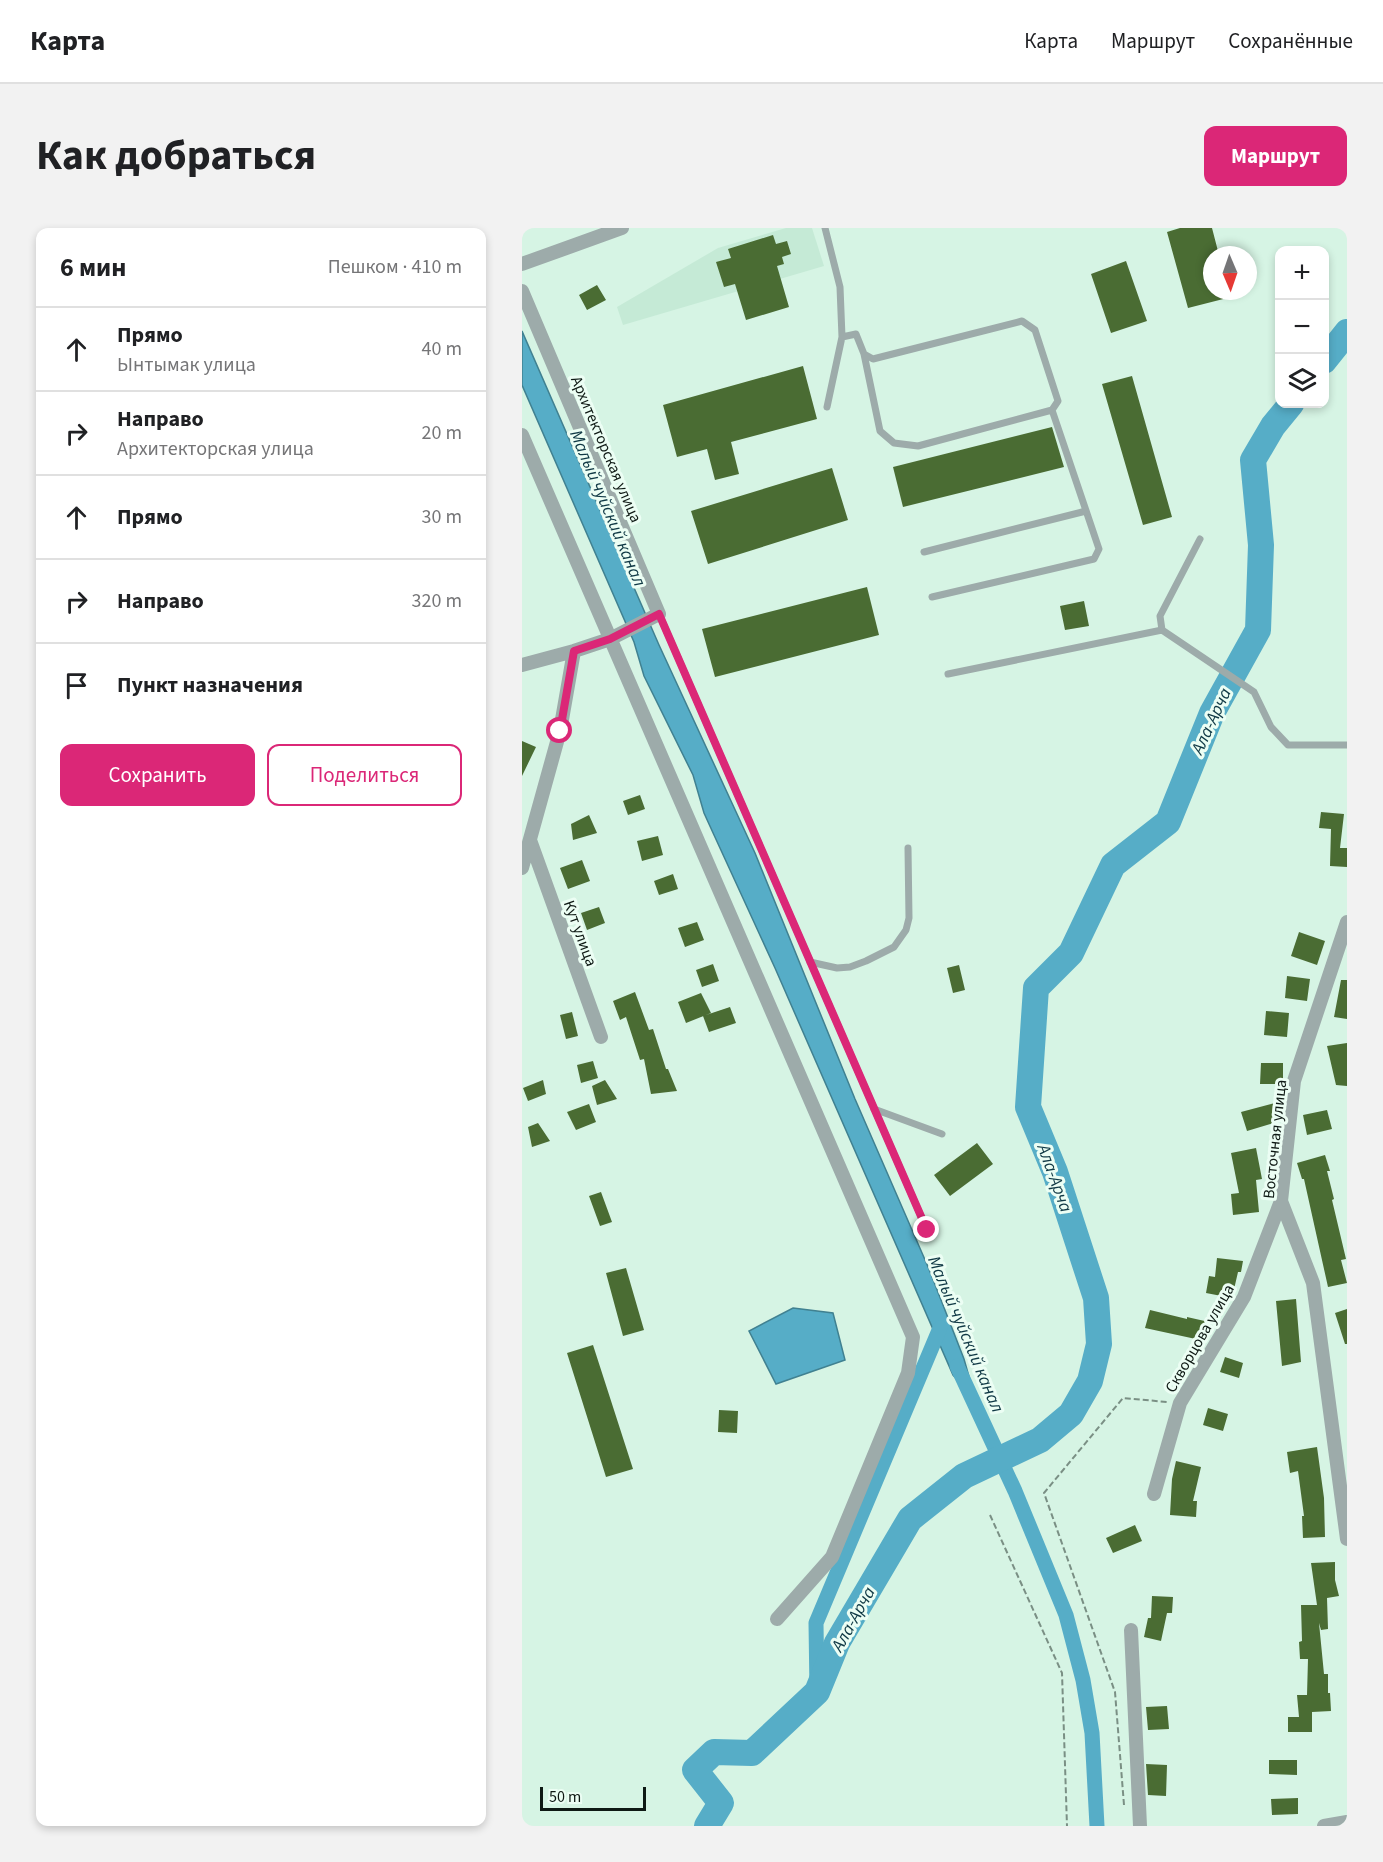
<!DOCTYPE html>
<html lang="ru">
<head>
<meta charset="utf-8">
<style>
	:root { --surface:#fff; --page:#f2f2f2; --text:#202124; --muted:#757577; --line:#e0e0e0; --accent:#db2777 }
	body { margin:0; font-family:"Source Sans 3",sans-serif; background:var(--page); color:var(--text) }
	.controls { position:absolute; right:18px; top:18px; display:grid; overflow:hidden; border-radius:12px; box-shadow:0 3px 9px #0003 }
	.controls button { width:54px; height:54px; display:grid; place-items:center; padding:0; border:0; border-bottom:2px solid var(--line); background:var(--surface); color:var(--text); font:30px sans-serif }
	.compass { position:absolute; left:681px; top:18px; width:54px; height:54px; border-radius:50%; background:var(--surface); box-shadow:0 3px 9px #0003; rotate:178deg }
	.scale { position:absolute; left:18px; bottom:15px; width:106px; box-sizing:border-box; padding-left:6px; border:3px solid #0e1914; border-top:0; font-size:16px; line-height:21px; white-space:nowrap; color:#0e1914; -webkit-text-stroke:4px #ecfef4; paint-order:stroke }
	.stop { position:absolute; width:18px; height:18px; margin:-14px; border:4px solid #db2777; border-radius:50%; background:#fff }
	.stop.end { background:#db2777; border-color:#fff; box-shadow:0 2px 6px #0008 }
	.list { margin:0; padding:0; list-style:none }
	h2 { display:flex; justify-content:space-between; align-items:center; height:78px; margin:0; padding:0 24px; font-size:26px }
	h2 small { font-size:20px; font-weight:400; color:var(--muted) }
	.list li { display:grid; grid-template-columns:39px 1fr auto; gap:18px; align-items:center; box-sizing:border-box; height:84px; padding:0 24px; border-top:2px solid var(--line) }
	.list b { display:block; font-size:22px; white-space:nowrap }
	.list p { margin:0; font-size:20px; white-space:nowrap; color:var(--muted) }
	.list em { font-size:20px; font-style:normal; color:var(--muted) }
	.actions { display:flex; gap:12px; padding:18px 24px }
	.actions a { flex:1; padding:14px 0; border:2px solid var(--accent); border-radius:12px; text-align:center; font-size:21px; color:var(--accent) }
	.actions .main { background:var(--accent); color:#fff }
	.icon { flex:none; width:33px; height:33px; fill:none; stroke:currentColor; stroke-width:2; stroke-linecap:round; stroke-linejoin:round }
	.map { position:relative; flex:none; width:825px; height:1598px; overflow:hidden; border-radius:12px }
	header { display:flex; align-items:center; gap:36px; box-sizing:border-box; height:84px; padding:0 30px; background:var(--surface); border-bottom:2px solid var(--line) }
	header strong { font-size:28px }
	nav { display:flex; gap:33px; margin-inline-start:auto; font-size:21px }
	.intro { display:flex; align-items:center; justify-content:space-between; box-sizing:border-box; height:144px; padding:0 36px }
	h1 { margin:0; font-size:42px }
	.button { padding:15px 27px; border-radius:12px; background:var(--accent); color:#fff; font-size:21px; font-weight:700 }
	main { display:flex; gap:36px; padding:0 36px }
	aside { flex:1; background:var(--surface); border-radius:12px; box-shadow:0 3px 9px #0003 }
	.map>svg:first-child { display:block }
	.built { fill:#c5ead6 }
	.water { fill:#56adc7; stroke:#408191; stroke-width:1.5 }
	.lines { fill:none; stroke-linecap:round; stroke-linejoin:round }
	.canal { stroke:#56adc7; stroke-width:15 }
	.river { stroke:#56adc7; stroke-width:26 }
	.building { fill:#4a6c33 }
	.path { stroke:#7a8f84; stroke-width:2; stroke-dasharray:6 3; stroke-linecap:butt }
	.lane { stroke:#9dabaa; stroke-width:7 }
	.street { stroke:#9dabaa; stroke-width:14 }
	.route { stroke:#db2777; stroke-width:8 }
	.labels { text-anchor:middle; stroke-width:6; stroke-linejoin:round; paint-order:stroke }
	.street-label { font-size:16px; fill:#0e1914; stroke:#ecfef4 }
	.water-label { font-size:18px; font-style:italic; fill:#103945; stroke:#ecfef4 }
</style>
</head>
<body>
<header>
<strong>Карта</strong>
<nav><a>Карта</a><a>Маршрут</a><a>Сохранённые</a></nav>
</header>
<div class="intro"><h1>Как добраться</h1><a class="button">Маршрут</a></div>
<main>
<aside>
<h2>6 мин<small>Пешком · 410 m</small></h2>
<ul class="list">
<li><svg class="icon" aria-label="ahead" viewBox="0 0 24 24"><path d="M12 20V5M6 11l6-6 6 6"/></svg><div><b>Прямо</b><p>Ынтымак улица</p></div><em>40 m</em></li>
<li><svg class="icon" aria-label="right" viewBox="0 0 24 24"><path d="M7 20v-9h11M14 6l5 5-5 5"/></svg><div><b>Направо</b><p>Архитекторская улица</p></div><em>20 m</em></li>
<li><svg class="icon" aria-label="ahead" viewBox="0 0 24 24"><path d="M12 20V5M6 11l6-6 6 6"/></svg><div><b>Прямо</b></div><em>30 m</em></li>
<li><svg class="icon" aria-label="right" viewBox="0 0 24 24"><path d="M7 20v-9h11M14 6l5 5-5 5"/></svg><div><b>Направо</b></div><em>320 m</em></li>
<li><svg class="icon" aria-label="arrive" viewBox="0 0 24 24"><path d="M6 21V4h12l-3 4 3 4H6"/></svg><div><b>Пункт назначения</b></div></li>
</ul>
<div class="actions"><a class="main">Сохранить</a><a>Поделиться</a></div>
</aside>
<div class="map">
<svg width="825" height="1598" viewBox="0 0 825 1598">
	<rect width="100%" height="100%" fill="#d6f4e4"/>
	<!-- built -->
	<path class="built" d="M264,0H290L302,38L101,97L95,79L196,20Z"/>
	<!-- water -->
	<path class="water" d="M0,103L137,417L233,625L333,871L407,1041L442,1131L448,1152L439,1156L431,1147L253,740L192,607L182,585L171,547L122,448L112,414L0,157Z
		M271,1080L311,1085L323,1132L254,1156L227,1103Z"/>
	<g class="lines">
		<!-- canal -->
		<path class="canal" d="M435,1138L493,1263L544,1387L561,1452L570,1505L575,1598
			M295,1464L294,1395L418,1100"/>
		<!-- river -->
		<path class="river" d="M802,133L825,104
			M185,1598L199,1575L173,1542L192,1524L230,1525L295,1464L315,1415L388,1291L442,1248L518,1212L549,1186L568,1153L577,1116L574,1070L533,944L506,879L514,760L549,725L591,637L646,594L690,485L736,402L739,317L731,232L751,198L769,176"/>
	</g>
	<!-- building -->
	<path class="building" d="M658,0H690L697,27H690V63H717V67L666,80L645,4Z
		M251,7L254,16L265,13L269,26L260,29L262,36L255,38L267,79L224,92L213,56L202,59L194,34L209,30L206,21Z
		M604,33L625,93L589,105L569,46Z
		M75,57L84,72L65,82L57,67Z
		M281,138L295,191L209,214L217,246L193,252L185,221L155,229L141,177Z
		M610,148L650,289L621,297L580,156Z
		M530,199L542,239L381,279L371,239Z
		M310,240L326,292L186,336L169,283Z
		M345,359L357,407L193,449L180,401Z
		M562,373L567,398L543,402L538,378Z
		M0,513L14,519L0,548Z
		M118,567L123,581L106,587L101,573Z
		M799,584L822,586L818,620H825V639L808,638L809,601L797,600Z
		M67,587L75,605L51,612L49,596Z
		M136,608L141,627L120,633L115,613Z
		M60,632L68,653L46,661L38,640Z
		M151,646L156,661L137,667L132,653Z
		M77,679L83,695L65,702L59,685Z
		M175,694L182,712L163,719L156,700Z
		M777,704L803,713L795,737L769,728Z
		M191,736L197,753L180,759L174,742Z
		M437,737L443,762L431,765L425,740Z
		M765,748L788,751L785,773L763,770Z
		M819,752H825V791L812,789Z
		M113,764L127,802L131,801L144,841H146L155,863L129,866L122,831L118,832L104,789L98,792L91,773Z
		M179,765L189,785L164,795L156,774Z
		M208,779L214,795L187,804L181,788Z
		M744,783L767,785L765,809L742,807Z
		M50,784L56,808L44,811L38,787Z
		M825,815V858L814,857L805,818Z
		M71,833L76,850L59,855L55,837Z
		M739,835H761V856H738Z
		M21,852L24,866L6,873L1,860Z
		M83,852L95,871L75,877L70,858Z
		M753,875L758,893L725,903L719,884Z
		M67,876L74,894L54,902L45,884Z
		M805,882L810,901L785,907L781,887Z
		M16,895L28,913L10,919L6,899Z
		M455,915L471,936L428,968L412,947Z
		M734,920L740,951L734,952L737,984L711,987L709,966L717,965L709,925Z
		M803,927L808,943H805L812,971L810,972L824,1031L819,1032L825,1055L806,1059L782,951H780L775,935Z
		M79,964L90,994L78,998L67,968Z
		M695,1030L721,1033L719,1044H716L710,1070L684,1065L687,1048L693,1049Z
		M104,1040L122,1102L101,1108L84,1045Z
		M774,1071L779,1134L760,1138L754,1073Z
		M825,1081V1116H823L813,1085Z
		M628,1082L665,1091V1089L687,1094L683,1113L623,1100Z
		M71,1117L111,1241L84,1249L45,1125Z
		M703,1129L721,1135L717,1150L698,1144Z
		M686,1180L706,1186L701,1203L681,1197Z
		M197,1182L216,1183L215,1205L196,1204Z
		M795,1219L802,1270L803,1309L781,1310L780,1288H782L776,1243L768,1245L765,1224Z
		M654,1233L679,1239L671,1273H675L674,1289L648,1287L650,1251Z
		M613,1297L620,1313L591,1325L584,1310Z
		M813,1334V1352L817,1368L805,1370L806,1401L799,1402L797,1395L802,1446H806V1465H808L809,1483L790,1484V1504H766V1489H777L775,1467H785L786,1431H778L777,1414L780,1413L779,1377H795L789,1335Z
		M630,1368L651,1369L650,1385H645L639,1413L622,1409L626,1390H629Z
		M645,1478L647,1501L626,1502L624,1479Z
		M747,1532H775V1547L747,1546Z
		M624,1536L645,1537L644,1568L626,1567Z
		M776,1570V1586L750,1587L749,1571Z"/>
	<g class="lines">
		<!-- path -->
		<path class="path" d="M468,1287L540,1445L545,1598
			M602,1577L593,1464L522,1265L601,1170L645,1174"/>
		<!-- lane -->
		<path class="lane" d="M303,0L318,59L320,109
			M305,179L320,109L334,106L342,126L351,131L500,93L513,102L536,173L530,182L396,218L372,215L358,203L342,126
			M678,311L638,388L640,402L732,464L749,499L766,517H825
			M402,324L564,283
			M410,369L572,331L577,321L530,182
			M137,386L405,1002
			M426,446L640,402
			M288,734L315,740L328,739L344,733L372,719L384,702L387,690L386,620
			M352,881L420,906"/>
		<!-- street -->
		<path class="street" d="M0,36L100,0
			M0,63L137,386L88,411L52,423L0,437
			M0,207L391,1109L386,1145L310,1329L255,1391
			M8,612L79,809
			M0,640L38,503L52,423
			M825,694L772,853L759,973L791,1055L825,1311
			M632,1266L658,1175L722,1069L759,973
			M609,1402L618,1598
			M802,1598L825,1594"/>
	</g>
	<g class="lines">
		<!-- route -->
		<path class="route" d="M38,503L52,423L88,411L137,386L405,1002"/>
	</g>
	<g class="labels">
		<!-- street labels -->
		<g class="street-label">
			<text transform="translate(85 221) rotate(67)" y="6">Архитекторская улица</text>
			<text transform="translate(59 705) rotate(70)" y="6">Кут улица</text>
			<text transform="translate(752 911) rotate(-84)" y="6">Восточная улица</text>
			<text transform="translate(677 1110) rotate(-60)" y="6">Скворцова улица</text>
		</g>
		<!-- water labels -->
		<g class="water-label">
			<text transform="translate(86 280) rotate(67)" y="6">Малый чуйский канал</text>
			<text transform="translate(689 493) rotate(-65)" y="6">Ала-Арча</text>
			<text transform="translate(533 950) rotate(70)" y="6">Ала-Арча</text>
			<text transform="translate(444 1106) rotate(67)" y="6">Малый чуйский канал</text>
			<text transform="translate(331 1391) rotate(-61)" y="6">Ала-Арча</text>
		</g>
	</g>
</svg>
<div class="controls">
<button>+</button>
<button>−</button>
<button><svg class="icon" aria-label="layers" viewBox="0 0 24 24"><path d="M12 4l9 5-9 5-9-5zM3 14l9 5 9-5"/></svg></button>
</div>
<svg class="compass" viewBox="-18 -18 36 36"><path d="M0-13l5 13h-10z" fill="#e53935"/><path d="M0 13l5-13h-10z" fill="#757577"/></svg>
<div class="scale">50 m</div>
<div class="stop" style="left:38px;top:503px"></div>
<div class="stop end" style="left:405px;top:1002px"></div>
</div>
</main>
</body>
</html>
